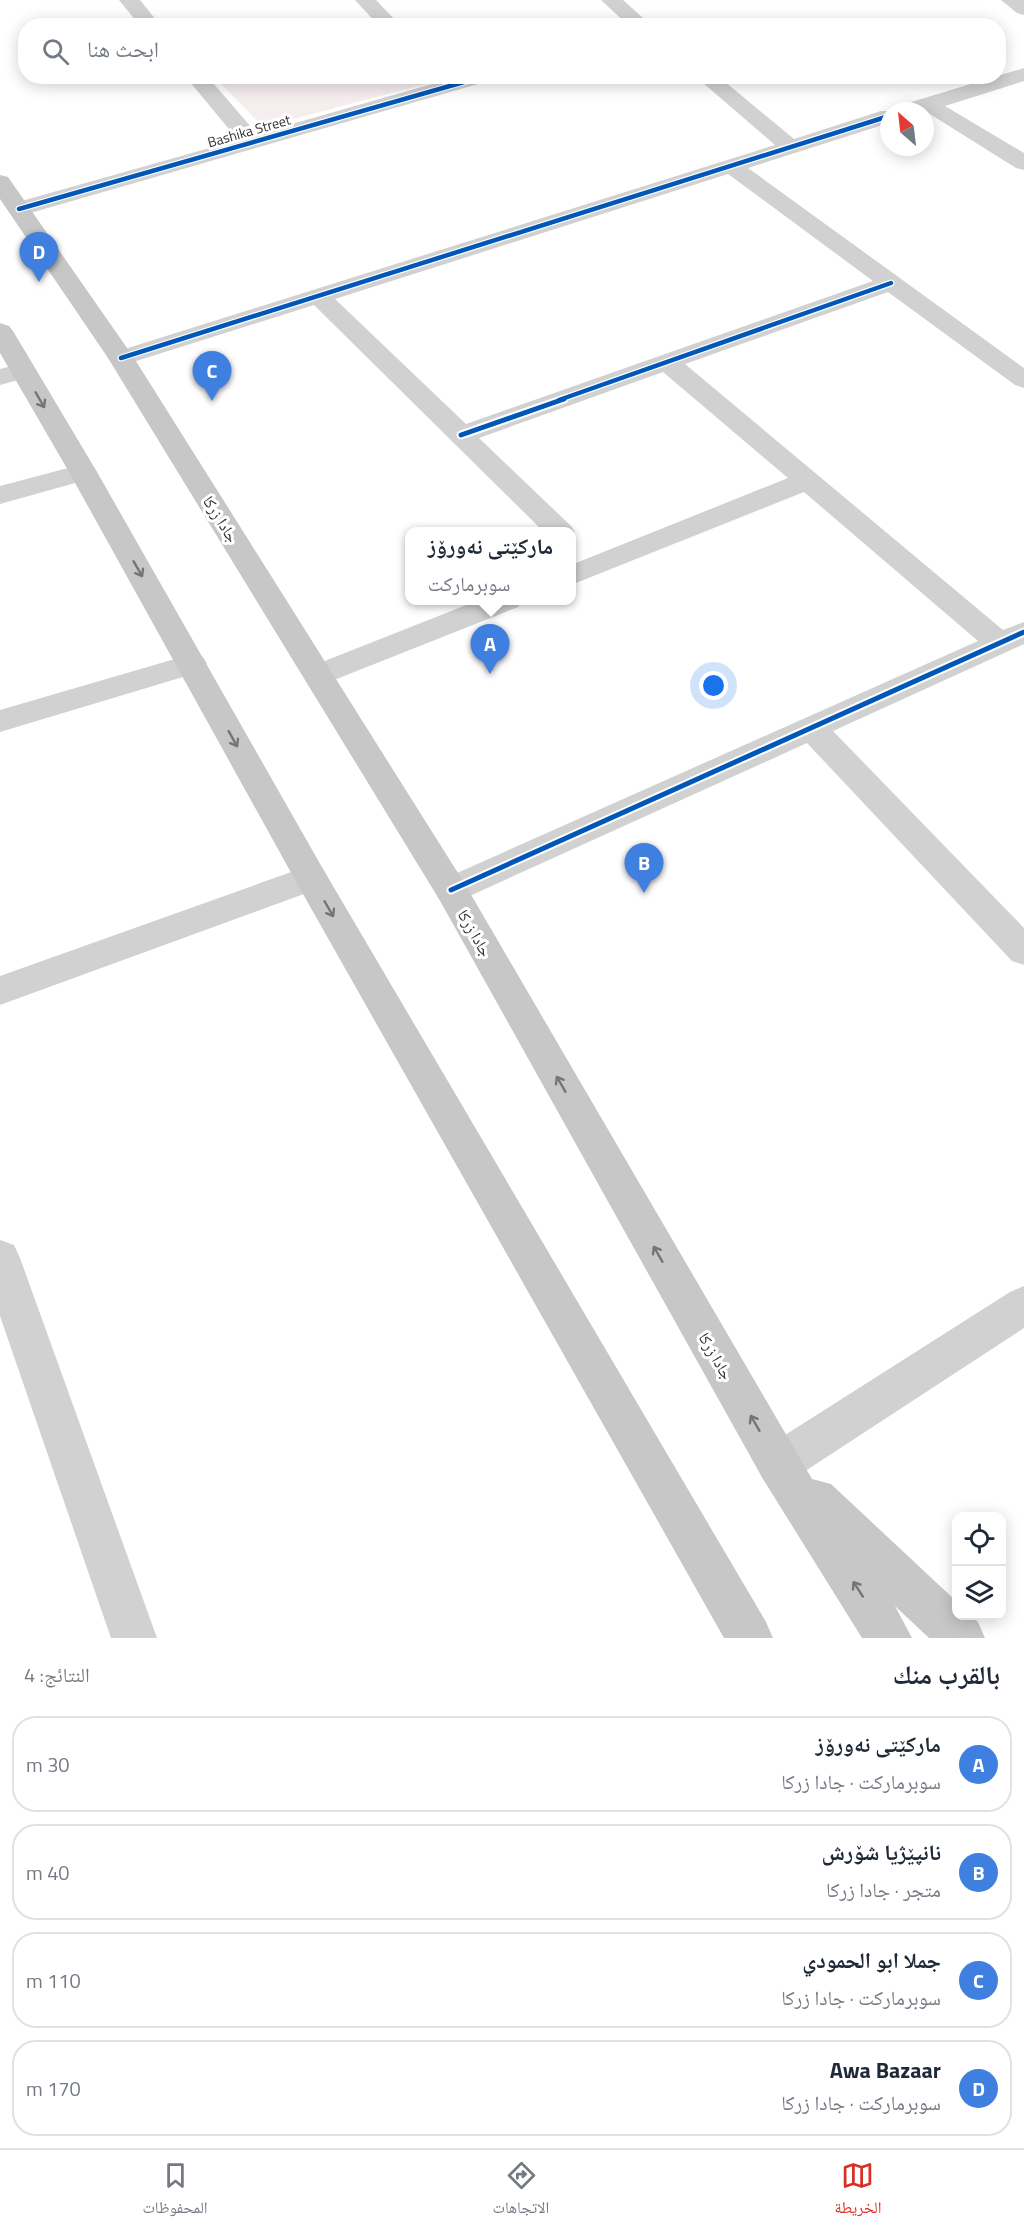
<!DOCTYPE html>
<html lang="ar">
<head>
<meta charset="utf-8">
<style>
	:root { --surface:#fff; --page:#f6f6f7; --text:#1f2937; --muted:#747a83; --line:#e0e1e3; --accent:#d93025 }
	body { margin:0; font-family:"Titillium Web","Noto Naskh Arabic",sans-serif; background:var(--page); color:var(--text); direction:rtl }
	.controls { position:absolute; right:18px; bottom:18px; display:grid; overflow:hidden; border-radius:12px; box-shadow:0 3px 15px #0003 }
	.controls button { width:54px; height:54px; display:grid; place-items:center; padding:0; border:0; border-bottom:2px solid var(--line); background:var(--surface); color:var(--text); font:30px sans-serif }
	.compass { position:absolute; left:880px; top:102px; width:54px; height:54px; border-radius:50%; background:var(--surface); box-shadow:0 3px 15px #0003; rotate:332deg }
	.you { position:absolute; left:714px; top:686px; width:21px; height:21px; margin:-15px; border:4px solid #fff; border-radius:50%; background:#1a73e8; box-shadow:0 0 0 9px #1a73e833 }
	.badge { display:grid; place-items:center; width:39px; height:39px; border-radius:50%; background:var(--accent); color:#fff; font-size:20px; font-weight:700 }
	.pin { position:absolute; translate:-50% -50px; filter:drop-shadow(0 2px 3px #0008) }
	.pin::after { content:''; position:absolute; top:32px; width:21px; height:18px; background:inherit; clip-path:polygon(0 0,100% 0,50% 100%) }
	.popup { position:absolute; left:405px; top:527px; width:171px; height:78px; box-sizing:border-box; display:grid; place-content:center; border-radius:12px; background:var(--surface); filter:drop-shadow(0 2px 4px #0005); font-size:20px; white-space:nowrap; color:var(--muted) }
	.popup b { font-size:22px; color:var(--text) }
	.popup::after { content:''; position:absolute; left:50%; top:100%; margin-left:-12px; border:12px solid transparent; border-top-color:var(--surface) }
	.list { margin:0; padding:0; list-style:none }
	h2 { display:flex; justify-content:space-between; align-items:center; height:78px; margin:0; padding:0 24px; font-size:26px }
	h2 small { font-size:20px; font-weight:400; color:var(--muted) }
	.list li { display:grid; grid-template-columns:39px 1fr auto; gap:18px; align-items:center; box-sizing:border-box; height:96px; margin:0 12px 12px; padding:0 12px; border:2px solid var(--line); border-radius:24px }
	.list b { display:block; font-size:22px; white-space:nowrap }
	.list p { margin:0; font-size:20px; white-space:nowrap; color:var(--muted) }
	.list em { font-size:20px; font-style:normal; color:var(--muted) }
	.icon { flex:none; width:33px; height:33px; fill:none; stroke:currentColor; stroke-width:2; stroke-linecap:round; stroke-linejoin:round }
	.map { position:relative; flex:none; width:1024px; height:1638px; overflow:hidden; direction:ltr }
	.search { position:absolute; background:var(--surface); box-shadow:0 3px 15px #0003; left:18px; right:18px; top:18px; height:66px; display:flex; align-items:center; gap:15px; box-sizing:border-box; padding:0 21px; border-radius:24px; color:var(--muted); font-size:22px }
	.sheet { height:510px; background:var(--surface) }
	nav { display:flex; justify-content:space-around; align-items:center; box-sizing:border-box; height:84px; border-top:2px solid var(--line); background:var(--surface); font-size:16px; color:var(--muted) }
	nav a { display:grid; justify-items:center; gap:3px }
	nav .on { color:var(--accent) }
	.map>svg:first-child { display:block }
	.green { fill:#f6eeee }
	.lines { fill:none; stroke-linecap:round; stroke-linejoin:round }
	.minor { fill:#d1d1d1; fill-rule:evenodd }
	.primary { fill:#c7c7c7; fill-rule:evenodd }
	.cycleway-far1-casing { stroke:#fff; stroke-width:7 }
	.cycleway-casing { stroke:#fff; stroke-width:9 }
	.cycleway-far1 { stroke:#0057b8; stroke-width:4.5 }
	.cycleway { stroke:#0057b8; stroke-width:5 }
	.oneway { stroke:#757575 }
	.labels { text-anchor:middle; stroke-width:6; stroke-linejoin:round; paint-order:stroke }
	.far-street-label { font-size:14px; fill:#323232; stroke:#fff }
	.street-label { font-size:16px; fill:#323232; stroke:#fff }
</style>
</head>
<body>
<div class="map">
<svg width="1024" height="1638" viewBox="0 0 1024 1638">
	<rect width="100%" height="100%" fill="#fff"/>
	<!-- green -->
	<path class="green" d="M221,77L417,76L426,84L263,127L215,78Z"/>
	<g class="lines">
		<!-- minor -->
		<path class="minor" d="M119,0H140L161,26H140Z
			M355,0H376L401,26H379Z
			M601,0H623L652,26H629Z
			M1001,0H1024V15L1017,13Z
			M1024,68V81L945,106L1024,153V170L1016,168L925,111H895L898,106Z
			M185,76H207L257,134L460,76H495L492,80L27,214L19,216L11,214L7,209L11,204L238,140Z
			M695,76H718L794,139L881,111H895H889V123L748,168L1024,368V388L1015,385L888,292L685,364L1003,630L1024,622V644L833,731L1024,928V965L1012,961L807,743L463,899L451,903L439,899L434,890L439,881L978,641L804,492L571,585V565L788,478L663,372L479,438L571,526L575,532L571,538V532H544L314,305L130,363L121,366L112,363L108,358L112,353L775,145ZM728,174L873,281L466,424L335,299Z
			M24,363L33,366L37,371L33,376L0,385V369Z
			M83,464L93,466L97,472L93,478L0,504V486Z
			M479,600H522L518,607L329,682L318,685L307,682L303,675L307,668Z
			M192,654L203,657L207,664L203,671L0,732V710Z
			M311,865L323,869L328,878L323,887L0,1005V976Z
			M0,1240L14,1245L20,1258L157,1638H111L0,1316Z
			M1024,1286V1328L793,1479L778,1485L763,1479L756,1464L763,1449L1010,1292Z"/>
		<!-- primary -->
		<path class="primary" d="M0,175L8,177L134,358L463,881L812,1479L831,1484L956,1601V1616H972L978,1622L985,1638H929L895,1606L912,1638H862L763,1479L439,899L108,358L0,199Z
			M0,323L9,326L13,331L97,472L323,869L766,1622L773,1638H724L299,887L69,472L0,353Z"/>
		<!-- cycleway-far1 casing -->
		<g class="cycleway-far1-casing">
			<path id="cycleway-far1" d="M19,209L485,76
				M121,358L889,116
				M559,400L891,283"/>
		</g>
		<!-- cycleway casing -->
		<g class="cycleway-casing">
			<path id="cycleway" d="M461,435L564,399
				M451,890L1024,632"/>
		</g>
		<!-- cycleway-far1 -->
		<use href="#cycleway-far1" class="cycleway-far1"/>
		<!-- cycleway -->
		<use href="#cycleway" class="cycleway"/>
	</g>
	<!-- one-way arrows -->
	<defs><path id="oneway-shaft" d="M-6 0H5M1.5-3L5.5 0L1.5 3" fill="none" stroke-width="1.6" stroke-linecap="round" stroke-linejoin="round" transform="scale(1.5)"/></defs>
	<g class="oneway">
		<use href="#oneway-shaft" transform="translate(40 400) rotate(60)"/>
		<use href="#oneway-shaft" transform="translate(138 569) rotate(60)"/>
		<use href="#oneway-shaft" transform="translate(233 739) rotate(61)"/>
		<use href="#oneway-shaft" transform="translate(329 909) rotate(60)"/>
		<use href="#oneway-shaft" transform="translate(561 1084) rotate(-120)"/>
		<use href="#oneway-shaft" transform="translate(658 1254) rotate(-120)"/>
		<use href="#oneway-shaft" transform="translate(755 1423) rotate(-120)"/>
		<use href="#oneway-shaft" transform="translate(858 1589) rotate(-123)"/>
	</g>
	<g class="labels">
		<!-- far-street labels -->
		<g class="far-street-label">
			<text transform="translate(249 131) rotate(-16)" y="5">Bashika Street</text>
		</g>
		<!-- street labels -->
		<g class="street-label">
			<text transform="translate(221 519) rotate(58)" y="6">جادا زرکا</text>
			<text transform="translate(475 933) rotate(60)" y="6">جادا زرکا</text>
			<text transform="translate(716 1356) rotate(60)" y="6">جادا زرکا</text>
		</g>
	</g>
</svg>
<div class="controls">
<button><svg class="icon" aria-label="locate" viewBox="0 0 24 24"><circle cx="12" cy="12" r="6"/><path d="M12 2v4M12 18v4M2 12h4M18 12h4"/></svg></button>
<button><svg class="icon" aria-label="layers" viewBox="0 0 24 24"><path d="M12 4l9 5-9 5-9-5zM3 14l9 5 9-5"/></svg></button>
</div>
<svg class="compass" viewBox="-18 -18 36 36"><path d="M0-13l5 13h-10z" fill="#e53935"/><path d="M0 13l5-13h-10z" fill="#747a83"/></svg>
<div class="you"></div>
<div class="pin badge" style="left:490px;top:674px;background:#3f7fe0">A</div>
<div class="popup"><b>مارکێتی نەورۆز</b>سوبرماركت</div>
<div class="pin badge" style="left:644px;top:893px;background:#3f7fe0">B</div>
<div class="pin badge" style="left:212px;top:401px;background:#3f7fe0">C</div>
<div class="pin badge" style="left:39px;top:282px;background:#3f7fe0">D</div>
<div class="search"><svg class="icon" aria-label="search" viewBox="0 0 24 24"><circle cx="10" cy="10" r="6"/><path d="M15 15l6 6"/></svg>ابحث هنا</div>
</div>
<section class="sheet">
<h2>بالقرب منك<small>النتائج: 4</small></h2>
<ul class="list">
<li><span class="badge" style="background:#3f7fe0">A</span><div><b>مارکێتی نەورۆز</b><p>سوبرماركت · جادا زرکا</p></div><em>30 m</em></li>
<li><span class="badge" style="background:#3f7fe0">B</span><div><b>نانپێژیا شۆرش</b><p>متجر · جادا زرکا</p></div><em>40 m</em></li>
<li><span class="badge" style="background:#3f7fe0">C</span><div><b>جملا ابو الحمودي</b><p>سوبرماركت · جادا زرکا</p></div><em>110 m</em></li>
<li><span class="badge" style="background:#3f7fe0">D</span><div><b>Awa Bazaar</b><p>سوبرماركت · جادا زرکا</p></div><em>170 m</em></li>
</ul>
</section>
<nav>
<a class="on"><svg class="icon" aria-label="map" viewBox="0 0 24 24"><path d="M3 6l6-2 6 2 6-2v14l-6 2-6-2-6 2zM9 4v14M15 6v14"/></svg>الخريطة</a>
<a><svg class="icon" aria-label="directions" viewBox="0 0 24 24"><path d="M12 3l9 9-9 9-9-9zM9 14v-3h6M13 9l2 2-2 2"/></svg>الاتجاهات</a>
<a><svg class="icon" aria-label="saved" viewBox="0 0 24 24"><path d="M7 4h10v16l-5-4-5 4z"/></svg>المحفوظات</a>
</nav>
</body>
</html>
